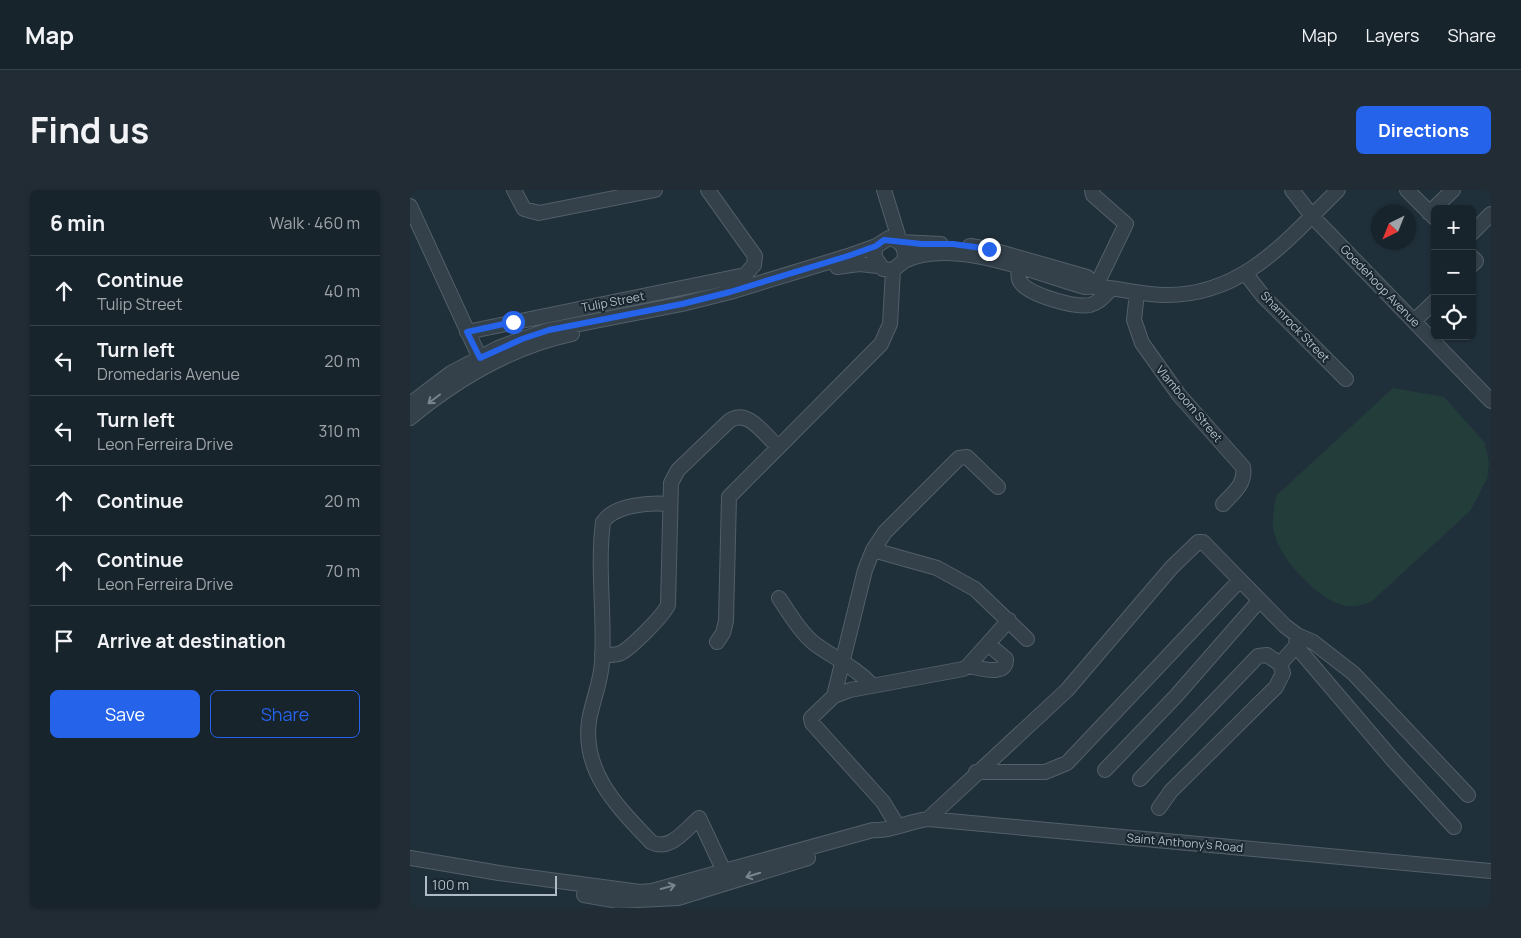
<!DOCTYPE html>
<html lang="en">
<head>
<meta charset="utf-8">
<style>
	:root { --surface:#18242c; --page:#212c34; --text:#f1f3f6; --muted:#9fa4a9; --line:#364148; --accent:#2563eb }
	body { margin:0; font-family:Manrope,sans-serif; background:var(--page); color:var(--text) }
	.controls { position:absolute; right:15px; top:15px; display:grid; overflow:hidden; border-radius:8px; box-shadow:0 1px 4px #0004 }
	.controls button { width:45px; height:45px; display:grid; place-items:center; padding:0; border:0; border-bottom:1px solid var(--line); background:var(--surface); color:var(--text); font:25px sans-serif }
	.compass { position:absolute; left:961px; top:15px; width:45px; height:45px; border-radius:50%; background:var(--surface); box-shadow:0 1px 4px #0004; rotate:223deg }
	.scale { position:absolute; left:15px; bottom:12px; width:132px; box-sizing:border-box; padding-left:5px; border:2px solid #afbcc7; border-top:0; font-size:14px; line-height:18px; white-space:nowrap; color:#afbcc7; -webkit-text-stroke:4px #1a262f; paint-order:stroke }
	.stop { position:absolute; width:15px; height:15px; margin:-11px; border:4px solid #2563eb; border-radius:50%; background:#fff }
	.stop.end { background:#2563eb; border-color:#fff; box-shadow:0 1px 5px #0008 }
	.list { margin:0; padding:0; list-style:none }
	h2 { display:flex; justify-content:space-between; align-items:center; height:65px; margin:0; padding:0 20px; font-size:21px }
	h2 small { font-size:16px; font-weight:400; color:var(--muted) }
	.list li { display:grid; grid-template-columns:32px 1fr auto; gap:15px; align-items:center; box-sizing:border-box; height:70px; padding:0 20px; border-top:1px solid var(--line) }
	.list b { display:block; font-size:19px; white-space:nowrap }
	.list p { margin:0; font-size:16px; white-space:nowrap; color:var(--muted) }
	.list em { font-size:16px; font-style:normal; color:var(--muted) }
	.actions { display:flex; gap:10px; padding:15px 20px }
	.actions a { flex:1; padding:11px 0; border:1px solid var(--accent); border-radius:8px; text-align:center; font-size:18px; color:var(--accent) }
	.actions .main { background:var(--accent); color:#fff }
	.icon { flex:none; width:28px; height:28px; fill:none; stroke:currentColor; stroke-width:2; stroke-linecap:round; stroke-linejoin:round }
	.map { position:relative; flex:none; width:1081px; height:718px; overflow:hidden; border-radius:8px }
	header { display:flex; align-items:center; gap:30px; box-sizing:border-box; height:70px; padding:0 25px; background:var(--surface); border-bottom:1px solid var(--line) }
	header strong { font-size:24px }
	nav { display:flex; gap:28px; margin-inline-start:auto; font-size:18px }
	.intro { display:flex; align-items:center; justify-content:space-between; box-sizing:border-box; height:120px; padding:0 30px }
	h1 { margin:0; font-size:35px }
	.button { padding:12px 22px; border-radius:8px; background:var(--accent); color:#fff; font-size:18px; font-weight:700 }
	main { display:flex; gap:30px; padding:0 30px }
	aside { flex:1; background:var(--surface); border-radius:8px; box-shadow:0 1px 4px #0004 }
	.map>svg:first-child { display:block }
	.green { fill:#233d3b }
	.lines { fill:none; stroke-linecap:round; stroke-linejoin:round }
	.minor-casing { stroke:#525f68; stroke-width:16 }
	.minor { stroke:#34414b; stroke-width:14 }
	.oneway { stroke:#78858f }
	.route { stroke:#2563eb; stroke-width:6 }
	.labels { text-anchor:middle; stroke-width:4; stroke-linejoin:round; paint-order:stroke }
	.street-label { font-size:12px; fill:#afbcc7; stroke:#1a262f }
</style>
</head>
<body>
<header>
<strong>Map</strong>
<nav><a>Map</a><a>Layers</a><a>Share</a></nav>
</header>
<div class="intro"><h1>Find us</h1><a class="button">Directions</a></div>
<main>
<aside>
<h2>6 min<small>Walk · 460 m</small></h2>
<ul class="list">
<li><svg class="icon" aria-label="ahead" viewBox="0 0 24 24"><path d="M12 20V5M6 11l6-6 6 6"/></svg><div><b>Continue</b><p>Tulip Street</p></div><em>40 m</em></li>
<li><svg class="icon" aria-label="left" viewBox="0 0 24 24"><path d="M17 20v-9H6M10 6l-5 5 5 5"/></svg><div><b>Turn left</b><p>Dromedaris Avenue</p></div><em>20 m</em></li>
<li><svg class="icon" aria-label="left" viewBox="0 0 24 24"><path d="M17 20v-9H6M10 6l-5 5 5 5"/></svg><div><b>Turn left</b><p>Leon Ferreira Drive</p></div><em>310 m</em></li>
<li><svg class="icon" aria-label="ahead" viewBox="0 0 24 24"><path d="M12 20V5M6 11l6-6 6 6"/></svg><div><b>Continue</b></div><em>20 m</em></li>
<li><svg class="icon" aria-label="ahead" viewBox="0 0 24 24"><path d="M12 20V5M6 11l6-6 6 6"/></svg><div><b>Continue</b><p>Leon Ferreira Drive</p></div><em>70 m</em></li>
<li><svg class="icon" aria-label="arrive" viewBox="0 0 24 24"><path d="M6 21V4h12l-3 4 3 4H6"/></svg><div><b>Arrive at destination</b></div></li>
</ul>
<div class="actions"><a class="main">Save</a><a>Share</a></div>
</aside>
<div class="map">
<svg width="1081" height="718" viewBox="0 0 1081 718">
	<rect width="100%" height="100%" fill="#20303a"/>
	<!-- green -->
	<path class="green" d="M983,198L1034,207L1075,253L1079,273L1077,289L1060,321L962,411C953,415 942,418 932,415C905,407 866,365 863,337C862,327 865,315 866,306Z"/>
	<g class="lines">
		<!-- minor casing -->
		<g class="minor-casing">
			<path id="minor" d="M104,0L114,19L129,23L245,0
				M474,0L490,52L531,54
				M682,0L683,5L716,34L686,96
				M882,0L902,26L1081,211
				M997,0L1025,28
				M0,16L74,177
				M1019,23L1043,0
				M1062,43L1081,24
				M560,56L579,59L677,87L686,96
				M1062,67L1066,71L1062,75
				M494,71C544,47 625,83 675,97C701,95 728,105 755,105C833,106 877,50 928,0
				M611,71C609,77 606,87 611,93C621,105 664,118 680,115C689,113 695,105 701,99
				M427,77L449,74L468,76
				M836,84L853,106L936,189
				M727,103L724,130L732,153L769,205L833,277C836,294 823,303 813,314
				M1004,131L1025,111
				M57,142L335,85L344,75L345,66L298,0
				M0,214L41,183L88,158L112,149L139,140L272,114L320,102L438,66L466,56L479,48C491,50 497,59 494,71L483,80L473,79L464,66L466,56
				M0,228C47,189 101,157 162,144
				M259,314C240,312 204,315 193,332C187,378 195,426 192,472C191,492 182,512 179,531C172,583 209,618 241,652C260,662 275,640 289,628L319,692
				M463,360L475,342L549,268L557,267L588,297
				M369,408C380,424 390,442 405,454C424,468 445,477 462,495
				M887,445L886,456L983,570L1044,637
				M307,452L313,443L316,431L319,307L471,154L480,134L483,80
				M192,464C199,465 205,466 211,463C222,457 253,426 258,415L261,293L268,280L318,232C336,216 355,245 368,257
				M558,476C570,478 597,487 596,469L578,454
				M424,506L455,380L463,360L527,378L565,399L617,449
				M695,580L766,506L849,411
				M566,582H635L657,573L830,390
				M730,589L848,466L857,465L870,474L886,456
				M749,618L761,601L866,497L873,483L870,474
				M518,629L657,500L762,377L788,352H793L875,436L887,445L903,452L943,483L1058,605
				M487,635L473,612L402,533L401,528L424,506L440,500L553,479L558,476L599,430
				M0,668L89,683L230,702L242,701L463,640C479,642 500,631 518,629L1081,681
				M174,705L208,711L268,708L398,668"/>
		</g>
		<!-- minor -->
		<use href="#minor" class="minor"/>
	</g>
	<!-- one-way arrows -->
	<defs><path id="oneway-shaft" d="M-6 0H5M1.5-3L5.5 0L1.5 3" fill="none" stroke-width="1.6" stroke-linecap="round" stroke-linejoin="round" transform="scale(1.25)"/></defs>
	<g class="oneway">
		<use href="#oneway-shaft" transform="translate(24 209) rotate(143)"/>
		<use href="#oneway-shaft" transform="translate(343 685) rotate(163)"/>
		<use href="#oneway-shaft" transform="translate(258 697) rotate(-15)"/>
	</g>
	<g class="lines">
		<!-- route -->
		<path class="route" d="M103,132L57,142L70,168L112,149L139,140L272,114L320,102L438,66L466,56L474,50L512,54H543L579,59"/>
	</g>
	<g class="labels">
		<!-- street labels -->
		<g class="street-label">
			<text transform="translate(970 96) rotate(46)" y="4">Goedehoop Avenue</text>
			<text transform="translate(203 112) rotate(-11)" y="4">Tulip Street</text>
			<text transform="translate(885 137) rotate(46)" y="4">Shamrock Street</text>
			<text transform="translate(779 214) rotate(50)" y="4">Vlamboom Street</text>
			<text transform="translate(775 653) rotate(5)" y="4">Saint Anthony's Road</text>
		</g>
	</g>
</svg>
<div class="controls">
<button>+</button>
<button>−</button>
<button><svg class="icon" aria-label="locate" viewBox="0 0 24 24"><circle cx="12" cy="12" r="6"/><path d="M12 2v4M12 18v4M2 12h4M18 12h4"/></svg></button>
</div>
<svg class="compass" viewBox="-18 -18 36 36"><path d="M0-13l5 13h-10z" fill="#e53935"/><path d="M0 13l5-13h-10z" fill="#9fa4a9"/></svg>
<div class="scale">100 m</div>
<div class="stop" style="left:103px;top:132px"></div>
<div class="stop end" style="left:579px;top:59px"></div>
</div>
</main>
</body>
</html>
